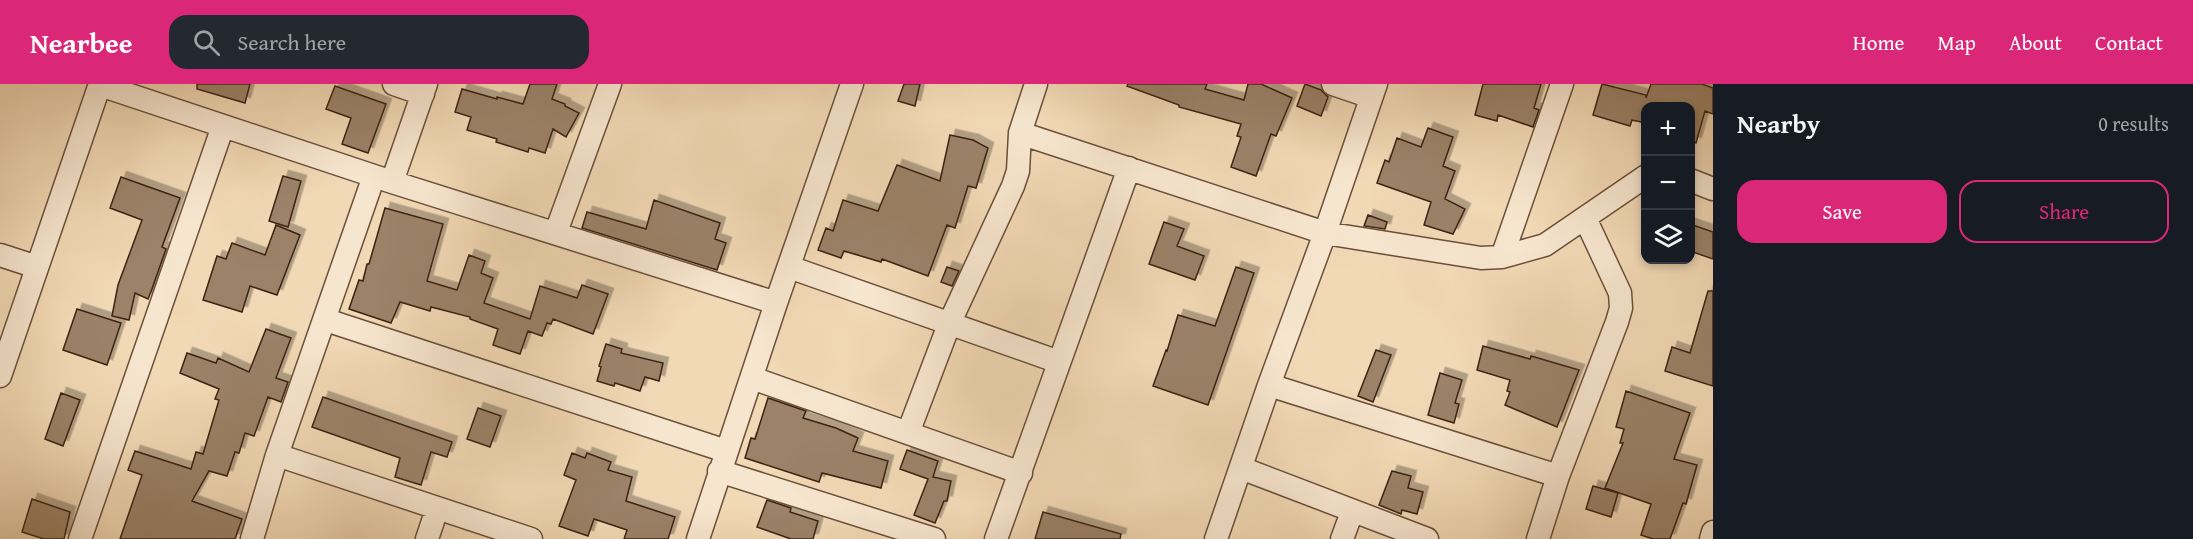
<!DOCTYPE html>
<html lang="en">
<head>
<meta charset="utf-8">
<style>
	:root { --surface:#171b24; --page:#242831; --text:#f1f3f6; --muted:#9ea1a6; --line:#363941; --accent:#db2777 }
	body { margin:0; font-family:"Gentium Book Plus",serif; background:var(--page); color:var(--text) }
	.controls { position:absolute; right:18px; top:18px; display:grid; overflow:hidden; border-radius:12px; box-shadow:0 3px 9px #0003 }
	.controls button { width:54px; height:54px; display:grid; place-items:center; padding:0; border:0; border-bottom:2px solid var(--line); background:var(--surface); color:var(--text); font:30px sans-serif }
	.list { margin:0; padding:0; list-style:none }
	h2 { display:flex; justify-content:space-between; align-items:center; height:78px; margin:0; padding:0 24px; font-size:26px }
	h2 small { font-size:20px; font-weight:400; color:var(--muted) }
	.actions { display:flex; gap:12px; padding:18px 24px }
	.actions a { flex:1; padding:14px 0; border:2px solid var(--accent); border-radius:18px; text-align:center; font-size:21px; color:var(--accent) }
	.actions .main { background:var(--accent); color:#fff }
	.icon { flex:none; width:33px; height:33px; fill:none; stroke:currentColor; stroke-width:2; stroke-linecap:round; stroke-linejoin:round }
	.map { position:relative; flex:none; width:1713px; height:455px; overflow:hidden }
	header { display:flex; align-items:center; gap:36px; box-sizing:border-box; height:84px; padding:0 30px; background:var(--accent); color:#fff }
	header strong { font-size:28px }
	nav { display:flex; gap:33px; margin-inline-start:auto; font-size:21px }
	.search { width:420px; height:54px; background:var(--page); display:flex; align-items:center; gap:15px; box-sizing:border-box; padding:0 21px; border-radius:18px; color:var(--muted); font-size:22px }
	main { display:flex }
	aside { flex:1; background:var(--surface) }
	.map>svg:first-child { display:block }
	.building { fill:#9b8267; stroke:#3d2313; stroke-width:1.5; filter:url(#shadow) }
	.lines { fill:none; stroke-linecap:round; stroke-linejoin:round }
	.minor-casing { stroke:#6a503c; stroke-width:25 }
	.minor { stroke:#f7e6cf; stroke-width:22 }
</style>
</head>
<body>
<header>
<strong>Nearbee</strong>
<div class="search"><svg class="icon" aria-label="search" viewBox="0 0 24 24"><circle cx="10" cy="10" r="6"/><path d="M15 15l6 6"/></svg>Search here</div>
<nav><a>Home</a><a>Map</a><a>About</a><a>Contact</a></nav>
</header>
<main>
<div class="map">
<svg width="1713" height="455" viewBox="0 0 1713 455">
	<defs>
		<filter id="shadow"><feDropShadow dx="5.5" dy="-5.5" stdDeviation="0" flood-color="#0004"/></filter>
	</defs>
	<rect width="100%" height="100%" fill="#f2d9b5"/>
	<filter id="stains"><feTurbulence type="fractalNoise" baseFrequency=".00333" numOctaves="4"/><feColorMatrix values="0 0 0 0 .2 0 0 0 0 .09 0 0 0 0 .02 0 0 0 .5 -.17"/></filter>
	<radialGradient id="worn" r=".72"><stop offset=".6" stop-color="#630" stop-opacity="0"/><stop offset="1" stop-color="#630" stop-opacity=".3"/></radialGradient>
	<!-- building -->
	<path class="building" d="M197,0H250L245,19L197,5Z
		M530,0H557L552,15L565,20V22L579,29L566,53L553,45L545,69L529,64L528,68L496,58L497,55L467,46L471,33L455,28L462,5L497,15V13L523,20Z
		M904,0H920L915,22L898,17Z
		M1128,0H1207L1205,5L1244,16L1248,0H1261L1292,14L1276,52L1271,50L1256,92L1231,83L1241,53L1237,52L1241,40L1179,23V21L1127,2Z
		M1305,0L1321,6L1328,13L1321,32L1297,22Z
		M1483,0H1541L1534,24L1539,26L1533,43L1498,31L1497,37L1475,31Z
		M1602,0L1646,11V14L1651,0H1702L1713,4V30L1705,27L1696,59L1690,58V22H1646V39L1632,36L1630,42L1593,31Z
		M335,2L386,20L368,69L342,60L351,34L326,25Z
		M1428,44L1453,53L1443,82L1455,87L1445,115L1465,125L1453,150L1424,141L1431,118L1377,99L1385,76L1389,78L1397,54L1421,63Z
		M950,51L973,56L988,64L976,104L968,102L955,144L947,141L928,192L882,175L881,178L844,167L841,174L818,166L826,144L833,147L843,116L878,127L897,81L940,97Z
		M283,92L301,97L288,143L269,137Z
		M121,93L180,114L162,163L166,165L152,205L148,215L135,209L129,236L112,232L118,201L142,136L110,124Z
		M654,116L720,139L715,155L726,159L717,186L582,144L587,128L646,145Z
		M385,124L443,140L427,197L457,206L469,171L485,177L481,189L493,194L484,219L530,235L540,202L577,214L582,201L608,210L593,250L553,235L551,240L547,239L542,252L528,247L520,270L493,261L498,245L470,235V233L431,223L430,227L400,218L391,239L349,225L359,196L363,197L367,180H369Z
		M1368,131L1387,138L1385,145L1364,142Z
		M1164,138L1184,145L1177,162L1204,172L1195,196L1149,180Z
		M1690,140L1713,148V175L1690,167Z
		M276,141L300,151L277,211L250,202L242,228L203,216L217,172L226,175L232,159L265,171Z
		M947,183L959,187L952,202L941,198Z
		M1236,183L1254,189L1208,321L1153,302L1166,266L1167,267L1178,231L1215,242Z
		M1708,207H1713V302L1665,287L1672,263L1690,269Z
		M77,225L121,239L107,281L63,266Z
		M266,245L291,254L276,294L288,298L281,318L268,313L254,352L245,349L239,369L235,368L227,392L209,387L192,417L242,435L235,455H120L142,391L128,386L135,367L191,385L196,368L203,370L219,316L215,315L219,305L180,289L187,269L216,279L218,274L249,288Z
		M606,260L622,265L621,269L663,279L659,297L645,293L640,307L615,299L614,302L597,297L601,283L599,282Z
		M1483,262L1530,275L1531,272L1579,286L1557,343L1505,321L1510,308L1507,307L1510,296L1477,286Z
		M1376,266L1391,271L1373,318L1358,312Z
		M1440,289L1462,296L1455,319L1459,320L1454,339L1428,331Z
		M1626,307L1690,329L1674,375L1697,381L1686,420L1683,419L1670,455H1653L1641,451L1651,420L1605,404L1623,359H1620L1624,345L1616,343Z
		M61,309L80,316L63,362L45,355Z
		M323,313L452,358L447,373L431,368L421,401L395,393L400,374L312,343Z
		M768,314L806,327L803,334L836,344L858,354L853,367L888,377L881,404L822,389L819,398L745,374L751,354L755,355Z
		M478,324L501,332L490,363L467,355Z
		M907,366L938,377L933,393L951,397L947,417H944L935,439L914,431L928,395L900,385Z
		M572,369L585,374L587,369L611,378L608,386L632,393L626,417L675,433L668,455H624L627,446L594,435L588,452L559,442L576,396L564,391Z
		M1392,387L1411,392L1408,404L1423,408L1417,430L1402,426L1401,430L1379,421Z
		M1593,402L1618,409L1611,433L1586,425Z
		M32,415L70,428L64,455H44L22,448Z
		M767,416L791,424L790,428L818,437L813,455H791L757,443Z
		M1043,428L1121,450L1120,455H1035Z"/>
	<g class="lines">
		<!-- minor casing -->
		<g class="minor-casing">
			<path id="minor" d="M394,0L423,10
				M1333,0L1371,13
				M100,1L392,98L776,219
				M1020,49L1325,149L1481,174L1502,173L1545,161L1646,92
				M1690,96L1713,105
				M392,98L426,0
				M556,148L610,0
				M0,171L37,183
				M1502,173L1562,0
				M789,183L1059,278
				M326,236L726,367
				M0,292L100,0
				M752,294L1021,389
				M1269,301L1558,392
				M908,349L950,238L1013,102L1018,87L1020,49L1036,0
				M277,371L531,455
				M1241,384L1427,455
				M719,387L934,455
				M80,455L223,42
				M252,455L277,371L374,92
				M427,455L437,425
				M698,455L776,219L852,0
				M996,455L1129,84
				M1216,455L1269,301L1325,149L1376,0
				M1342,455L1352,428
				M1538,455L1558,392L1617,238L1621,224L1620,209L1585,134
				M1711,455L1713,448"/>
		</g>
		<!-- minor -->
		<use href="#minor" class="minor"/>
	</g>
	<rect width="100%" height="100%" filter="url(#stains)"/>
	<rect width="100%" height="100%" fill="url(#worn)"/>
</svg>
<div class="controls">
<button>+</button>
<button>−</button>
<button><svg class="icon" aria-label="layers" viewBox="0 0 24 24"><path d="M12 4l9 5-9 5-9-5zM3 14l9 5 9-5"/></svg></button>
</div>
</div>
<aside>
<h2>Nearby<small>0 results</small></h2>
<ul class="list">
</ul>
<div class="actions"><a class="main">Save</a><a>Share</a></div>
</aside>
</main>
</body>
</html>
